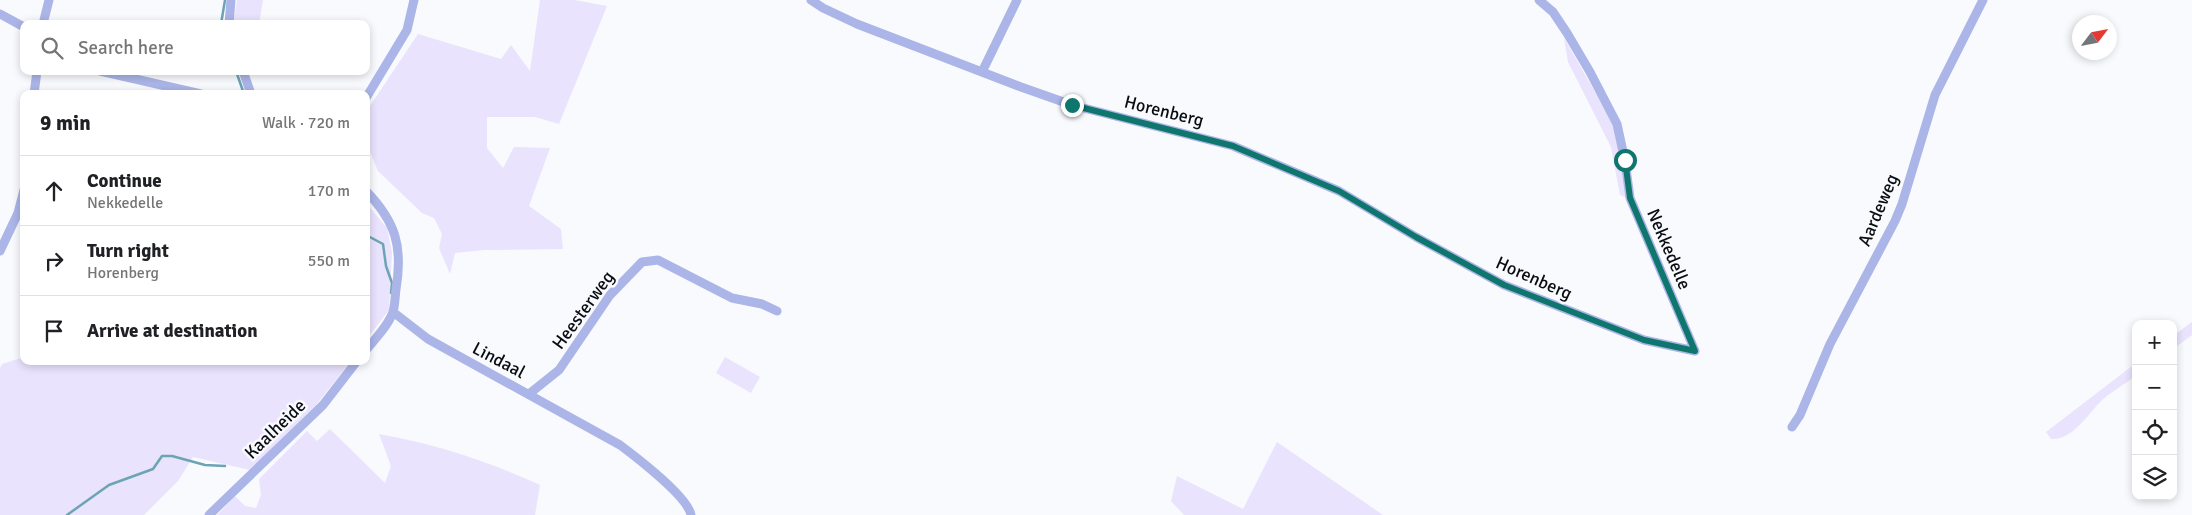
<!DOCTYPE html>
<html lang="en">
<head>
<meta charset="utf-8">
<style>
	:root { --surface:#fff; --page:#f6f6f6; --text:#202124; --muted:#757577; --line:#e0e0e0 }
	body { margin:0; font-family:Signika,sans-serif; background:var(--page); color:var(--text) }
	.controls { position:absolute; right:15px; bottom:15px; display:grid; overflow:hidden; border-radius:10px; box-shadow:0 2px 8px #0003 }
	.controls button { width:45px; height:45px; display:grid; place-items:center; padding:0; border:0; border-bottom:1px solid var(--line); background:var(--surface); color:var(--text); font:25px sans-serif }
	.compass { position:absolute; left:2072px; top:15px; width:45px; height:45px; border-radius:50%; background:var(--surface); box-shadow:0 2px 8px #0003; rotate:58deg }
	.stop { position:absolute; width:15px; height:15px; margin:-11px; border:4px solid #0f766e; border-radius:50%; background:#fff }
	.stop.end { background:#0f766e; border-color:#fff; box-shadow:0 1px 5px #0008 }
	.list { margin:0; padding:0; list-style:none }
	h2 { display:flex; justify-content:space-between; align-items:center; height:65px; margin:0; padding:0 20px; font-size:21px }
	h2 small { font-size:16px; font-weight:400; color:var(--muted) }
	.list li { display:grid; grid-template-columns:32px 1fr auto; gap:15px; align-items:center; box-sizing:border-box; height:70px; padding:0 20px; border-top:1px solid var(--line) }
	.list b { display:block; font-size:19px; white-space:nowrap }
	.list p { margin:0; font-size:16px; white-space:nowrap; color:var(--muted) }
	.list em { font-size:16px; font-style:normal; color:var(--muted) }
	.icon { flex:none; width:28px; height:28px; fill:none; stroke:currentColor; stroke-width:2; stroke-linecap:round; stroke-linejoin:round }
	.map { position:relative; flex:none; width:2192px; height:515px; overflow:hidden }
	.search { position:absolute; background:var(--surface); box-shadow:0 2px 8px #0003; left:20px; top:20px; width:350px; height:55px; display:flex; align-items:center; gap:12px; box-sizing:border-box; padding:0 18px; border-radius:10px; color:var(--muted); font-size:19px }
	.panel { position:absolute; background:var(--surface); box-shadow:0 2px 8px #0003; left:20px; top:90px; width:350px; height:275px; border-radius:10px }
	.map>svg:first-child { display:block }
	.green { fill:#e9e3fd }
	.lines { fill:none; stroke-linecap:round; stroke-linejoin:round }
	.stream { stroke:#6ca4b3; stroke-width:2.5 }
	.minor { stroke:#abb5e7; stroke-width:9 }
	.route { stroke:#0f766e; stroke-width:6 }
	.labels { text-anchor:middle; stroke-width:5; stroke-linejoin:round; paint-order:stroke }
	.street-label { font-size:18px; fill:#090d11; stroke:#f8fafd }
</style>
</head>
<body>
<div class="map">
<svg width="2192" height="515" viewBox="0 0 2192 515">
	<rect width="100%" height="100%" fill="#f8fafd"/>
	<!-- green -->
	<path class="green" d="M237,0H263L259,24H233Z
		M540,0H574L607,6L559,124L535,117H487V148L503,168L514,147L550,148L529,206L561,229L563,249L484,250L455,253L450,274L439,248L442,234L434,218L422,213L378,171L366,142V112L418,34L501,59L511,45L530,71Z
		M1564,38L1614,125L1627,198L1620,195L1611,147L1568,62Z
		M366,203L387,228L392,252L389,310L366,340Z
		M2192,322V335L2173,349V336Z
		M24,357V361H351L316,405L250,470L193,457L178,481L144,515H0V368L2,364Z
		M725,357L760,377L751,393L716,373Z
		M2136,363V376C2125,384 2109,393 2100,402C2088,415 2071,441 2051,439L2046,432Z
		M330,429L385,483L391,466L379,434C435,444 488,461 540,485L535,515H217L235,496L245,506L256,508L261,495L259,479L307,431L317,441Z
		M1277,442L1383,515H1184L1171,501L1177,476L1243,509Z"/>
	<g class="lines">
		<!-- stream -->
		<path class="stream" d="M221,24L225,0
			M236,71L244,94
			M366,235L383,244L386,266L392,283L391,293
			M67,515L109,485L153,469L162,456H172L205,465L225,466"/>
		<!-- minor -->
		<path class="minor" d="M811,0L823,8L857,24L1021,87L1072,105L1233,146L1339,191L1416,237L1504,285L1644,340L1695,351
			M1539,0L1553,12L1567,33L1590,72L1617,124L1625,161L1630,198L1695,351
			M0,14L24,27
			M43,24L49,0
			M229,24L231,0
			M100,71L201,94
			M243,71L251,94
			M982,72L1017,0
			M34,94L37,71
			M366,98L407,30L414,0
			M366,191C396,222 403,247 396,289C395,297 395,305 393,312C388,326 375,339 366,350
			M0,251L18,213L24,190
			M393,312L428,339L620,445C636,457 688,497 691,515
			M529,394L559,370L610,295L642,262L658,260L732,298L762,304L777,311
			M1792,427L1800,415L1830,344L1895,221L1902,204L1935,95L1983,0
			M209,515L323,405L357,361"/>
	</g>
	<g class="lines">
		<!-- route -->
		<path class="route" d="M1072,105L1233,146L1339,191L1416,237L1504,285L1644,340L1695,351L1630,198L1625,160"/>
	</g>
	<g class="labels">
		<!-- street labels -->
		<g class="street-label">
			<text transform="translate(1164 111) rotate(14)" y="6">Horenberg</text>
			<text transform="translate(1878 210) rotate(-67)" y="6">Aardeweg</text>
			<text transform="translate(1669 249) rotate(67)" y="6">Nekkedelle</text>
			<text transform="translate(1534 278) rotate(24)" y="6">Horenberg</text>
			<text transform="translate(583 310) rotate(-54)" y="6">Heesterweg</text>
			<text transform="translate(499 360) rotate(28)" y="6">Lindaal</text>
			<text transform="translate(275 429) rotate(-44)" y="6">Kaalheide</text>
		</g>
	</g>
</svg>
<div class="controls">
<button>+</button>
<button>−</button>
<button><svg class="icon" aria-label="locate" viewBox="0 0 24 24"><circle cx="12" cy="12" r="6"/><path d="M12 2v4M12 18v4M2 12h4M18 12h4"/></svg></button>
<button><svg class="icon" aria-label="layers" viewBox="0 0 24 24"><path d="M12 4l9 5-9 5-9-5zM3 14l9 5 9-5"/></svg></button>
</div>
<svg class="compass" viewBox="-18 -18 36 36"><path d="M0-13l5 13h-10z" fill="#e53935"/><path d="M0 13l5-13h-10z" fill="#757577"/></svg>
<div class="stop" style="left:1625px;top:160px"></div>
<div class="stop end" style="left:1072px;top:105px"></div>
<div class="search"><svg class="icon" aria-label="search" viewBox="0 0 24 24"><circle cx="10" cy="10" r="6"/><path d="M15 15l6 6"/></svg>Search here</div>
<section class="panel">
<h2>9 min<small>Walk · 720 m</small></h2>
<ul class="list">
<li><svg class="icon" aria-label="ahead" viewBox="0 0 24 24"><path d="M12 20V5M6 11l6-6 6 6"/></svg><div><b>Continue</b><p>Nekkedelle</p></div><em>170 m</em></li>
<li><svg class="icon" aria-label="right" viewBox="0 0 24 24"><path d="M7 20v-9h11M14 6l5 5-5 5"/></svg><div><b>Turn right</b><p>Horenberg</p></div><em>550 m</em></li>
<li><svg class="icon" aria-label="arrive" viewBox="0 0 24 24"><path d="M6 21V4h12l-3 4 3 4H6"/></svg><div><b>Arrive at destination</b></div></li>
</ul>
</section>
</div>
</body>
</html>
